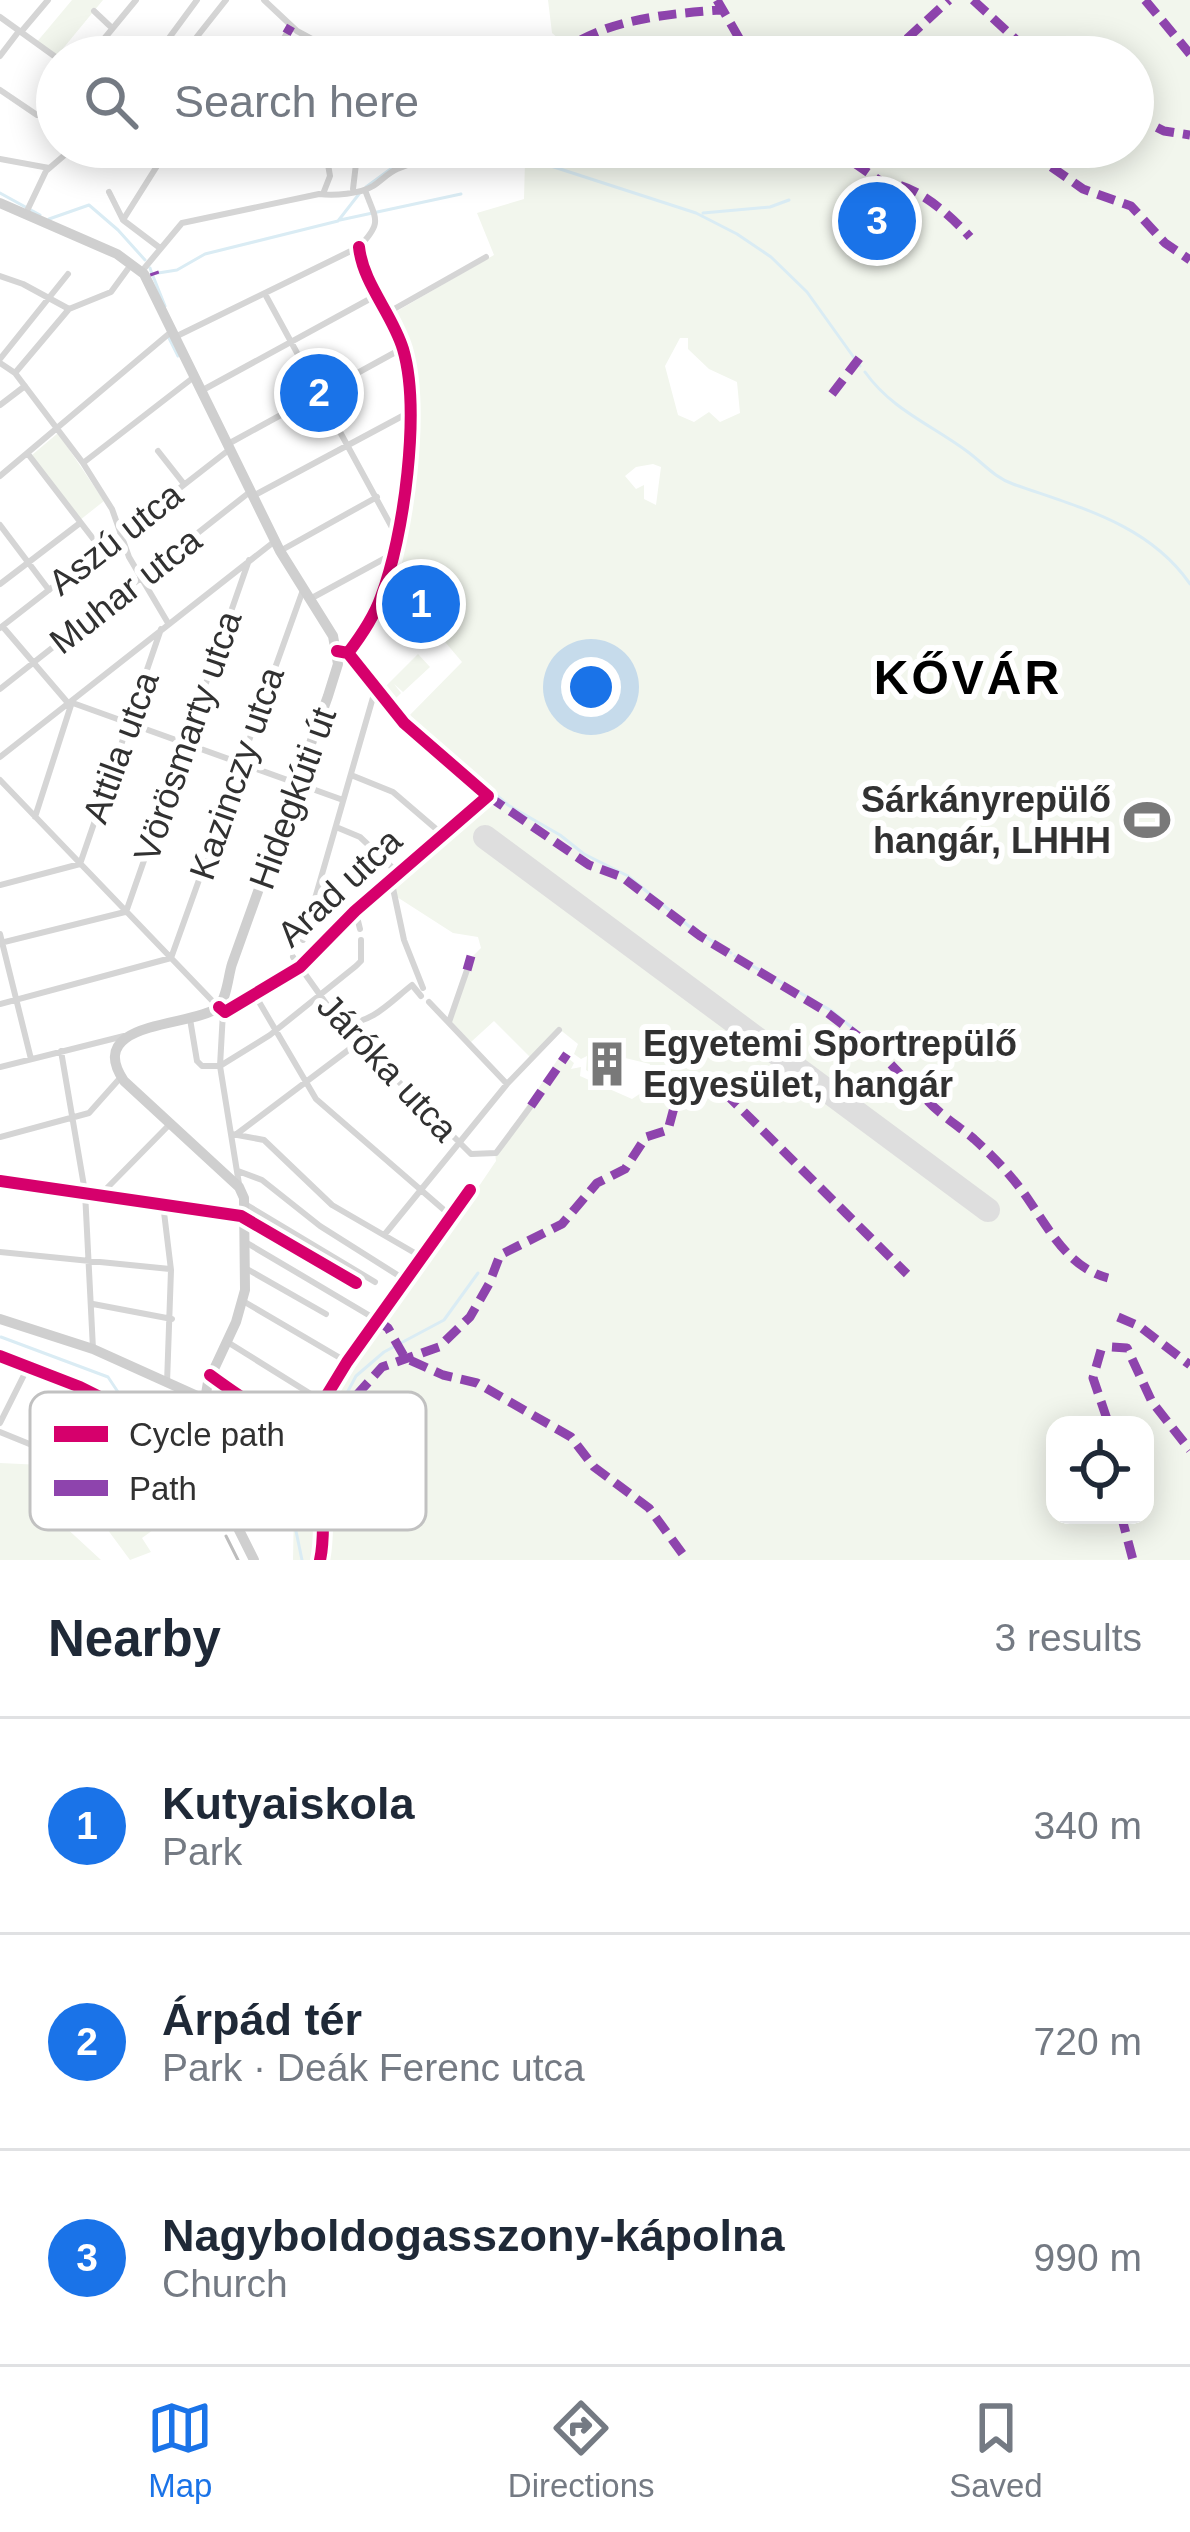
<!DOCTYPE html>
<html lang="en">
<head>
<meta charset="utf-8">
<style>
	:root { --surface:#fff; --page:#f6f6f7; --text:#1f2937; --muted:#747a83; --line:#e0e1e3; --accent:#1a73e8 }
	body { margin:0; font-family:Arial,sans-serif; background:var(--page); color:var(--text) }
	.controls { position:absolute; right:36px; bottom:36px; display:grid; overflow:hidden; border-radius:24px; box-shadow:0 6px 30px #0003 }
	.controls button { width:108px; height:108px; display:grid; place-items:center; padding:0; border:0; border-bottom:3px solid var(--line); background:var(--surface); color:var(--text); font:60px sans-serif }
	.you { position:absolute; left:591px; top:687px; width:42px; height:42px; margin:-30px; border:9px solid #fff; border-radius:50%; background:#1a73e8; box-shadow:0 0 0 18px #1a73e833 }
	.badge { display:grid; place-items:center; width:78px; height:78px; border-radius:50%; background:var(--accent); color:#fff; font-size:39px; font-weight:700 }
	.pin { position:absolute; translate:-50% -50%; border:6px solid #fff; box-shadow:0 3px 12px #0006 }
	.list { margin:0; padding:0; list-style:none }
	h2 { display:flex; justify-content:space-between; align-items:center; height:156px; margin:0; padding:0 48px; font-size:51px }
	h2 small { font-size:39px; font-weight:400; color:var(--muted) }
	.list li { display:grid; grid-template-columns:78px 1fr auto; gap:36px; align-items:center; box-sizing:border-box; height:216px; padding:0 48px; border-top:3px solid var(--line) }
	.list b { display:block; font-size:45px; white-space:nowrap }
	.list p { margin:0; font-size:39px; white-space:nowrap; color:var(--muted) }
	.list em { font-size:39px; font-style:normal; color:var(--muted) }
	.icon { flex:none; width:66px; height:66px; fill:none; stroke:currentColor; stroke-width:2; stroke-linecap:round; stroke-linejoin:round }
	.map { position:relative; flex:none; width:1190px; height:1560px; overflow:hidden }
	.search { position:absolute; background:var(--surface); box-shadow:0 6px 30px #0003; left:36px; right:36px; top:36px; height:132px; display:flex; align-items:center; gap:30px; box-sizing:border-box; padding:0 42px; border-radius:66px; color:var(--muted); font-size:45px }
	.sheet { height:804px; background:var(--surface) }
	nav { display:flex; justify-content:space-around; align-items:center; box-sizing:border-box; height:168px; border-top:3px solid var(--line); background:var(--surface); font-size:33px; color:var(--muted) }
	nav a { display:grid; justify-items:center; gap:6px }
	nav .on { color:var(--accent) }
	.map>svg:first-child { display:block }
	.green { fill:#f2f6ed; fill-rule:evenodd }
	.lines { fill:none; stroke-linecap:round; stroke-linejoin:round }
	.stream { stroke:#daecf4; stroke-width:3 }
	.runway { stroke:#dedede; stroke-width:24 }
	.street { stroke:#d5d5d5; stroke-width:6 }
	.secondary { stroke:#cfcfcf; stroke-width:10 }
	.tram { stroke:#bdbdbd; stroke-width:3 }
	.quiet { stroke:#8e44ad; stroke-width:9; stroke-dasharray:18 9; stroke-linecap:butt }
	.cycleway-casing { stroke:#fff; stroke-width:20 }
	.cycleway { stroke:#d6006c; stroke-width:12 }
	.labels { text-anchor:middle; stroke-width:12; stroke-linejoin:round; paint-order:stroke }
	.street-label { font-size:36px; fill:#313131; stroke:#fff }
	.poi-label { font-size:36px; font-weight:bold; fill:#313131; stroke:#fff; text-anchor:end }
	.district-label { font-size:48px; font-weight:bold; letter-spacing:3px; fill:#000; stroke:#fff }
	.key { fill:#fff; stroke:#c1c1c1; stroke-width:3 }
	.key-label { font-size:33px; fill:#313131 }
</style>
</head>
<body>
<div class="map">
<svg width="1190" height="1560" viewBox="0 0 1190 1560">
	<rect width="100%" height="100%" fill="#fff"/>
	<!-- green -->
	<path class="green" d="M72,0H103L56,57L36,43Z
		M548,0H1190V1560H293L294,1510L281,1484L229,1505L202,1470L201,1434C220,1455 262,1496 291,1467C298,1461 303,1450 307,1442L304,1438L351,1364L412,1285L496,1161L495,1153L562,1053L574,1063L571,1069L581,1067L580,1076L632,1099L644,1091L650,1064L596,1051L592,1055L597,1072L593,1075L586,1070L587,1056L581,1059L574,1054L578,1044L558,1028L530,1057L494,1021L471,1042L451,1021L473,956L481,948L478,937L453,933L397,897L393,880L491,796L404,721L462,662L435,630L385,589L400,552L414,464V369L392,314L494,255L477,213L524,199L525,161L538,165L541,147H1133V57H552L565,44L552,33ZM680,338H688V349L709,369L737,382L740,413L720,422L709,412L694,422L678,415L665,366ZM653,464L661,467L656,505L644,499V485L636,489L625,476L636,467ZM1055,1425H1145V1515H1055Z
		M58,433L104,501L80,520L32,455Z
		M418,654L430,667L403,692L394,684L401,693L394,700L384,688Z
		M59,1456L184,1467L189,1478L196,1477L215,1509L204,1531L198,1517L188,1520L174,1515L142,1538L151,1552L130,1560L68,1476L36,1500L101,1560H0V1463L42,1465Z"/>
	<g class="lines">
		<!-- stream -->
		<path class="stream" d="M520,156L696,213L737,234L771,257L807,292L860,366
			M366,187L392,168
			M0,193L40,215
			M703,213L770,207L789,200
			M49,219L89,205L118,230L145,260
			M340,220L461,194
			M150,268L152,274L177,270L205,254L338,221L359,194
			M153,276L165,306
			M169,338L178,356
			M865,372C892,410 932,425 968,452C984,464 994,477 1013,484C1078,507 1149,524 1190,584
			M347,657L371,688
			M408,720L508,805L560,835L584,854L628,876L690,927L731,953
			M735,956L832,1011L856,1031
			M1,1337L108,1377L120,1395L167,1420
			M247,1470C279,1476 292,1485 305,1515L296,1531L302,1560
			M299,1499L302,1478L356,1376L384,1352L444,1320L478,1273"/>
		<!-- runway -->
		<path class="runway" d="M485,837L988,1210"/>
		<!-- street -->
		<path class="street" d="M264,0L297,31L345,57
			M94,11L112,28
			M0,17L57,58
			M21,32L48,0
			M160,51L188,48L226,0
			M0,56L19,31
			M89,57L136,0
			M155,57L197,0
			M273,57L291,26
			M304,57L308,38
			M557,57L559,55
			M0,90L37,115L57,96
			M162,157L183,162L262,147
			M0,159L49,168
			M353,189L358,147
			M109,192L123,220L160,248
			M323,194L330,176L325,147
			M25,215L46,171L74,147
			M123,220L169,147
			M142,271L182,223L319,194C334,196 360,194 373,186C382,180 388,173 397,169C435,153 489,152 529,161
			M0,276L23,284L69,309
			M265,294L395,533
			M387,313L486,257
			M177,336L359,247C383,222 376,220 365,190
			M0,359L68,274
			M0,363L15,373L83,463L112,509L129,557L168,623
			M15,373L69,309L111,292L130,266
			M201,391L377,295
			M0,405L25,386
			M228,444L403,348
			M158,451L184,484
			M28,454L101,549
			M83,463L194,377
			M0,476L171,332
			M253,496L408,413
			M0,525L49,590
			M280,551L377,497
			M0,584L80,523
			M310,599L391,555
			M3,627L68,703
			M0,628L230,449
			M348,653C361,636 374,617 381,597C404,537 421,410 403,349C392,313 363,284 359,247
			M0,689L251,491
			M70,702L343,800
			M0,757L275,541
			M351,775L393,792L442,834
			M0,780L223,1012L220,1066L239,1184
			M35,817L72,702
			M336,827L360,837L398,873
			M80,864L161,629
			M391,879L404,940L423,988
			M321,884C340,895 356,906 360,929
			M0,885L80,864
			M126,912L249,560
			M0,934L31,1059
			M303,940L376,687
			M0,943L125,912
			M293,957L340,1023L471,1154L496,1153L531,1106
			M171,958L303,590
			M255,995L316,1099L451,1216
			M429,1002L507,1084
			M0,1004L171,958
			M223,1012L300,967L355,911L488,796L404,723L348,653L337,651
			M190,1019L197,1061L202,1066H220
			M449,1022L467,970
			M344,1023C372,1024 390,1002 412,985L421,996
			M61,1051L85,1192L93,1349
			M220,1066L270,1035L356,966L361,961V940
			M0,1067L124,1036
			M238,1133L359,1042
			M232,1134L264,1140L332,1205L420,1256
			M0,1137L89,1113L121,1077
			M238,1171L262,1180L320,1226L407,1281
			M0,1181L241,1216L356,1283
			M108,1195L107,1188L170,1124
			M163,1204L171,1270L167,1383
			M245,1204L375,1282
			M385,1234L507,1084L559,1030
			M247,1243L377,1320
			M0,1252L170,1269
			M247,1269L326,1314
			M243,1301L347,1362
			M93,1304L172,1319
			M229,1343L322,1401
			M0,1356L80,1387L196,1445
			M210,1375L298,1441
			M205,1412L264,1457
			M0,1423L28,1367
			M0,1432L59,1456L195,1465
			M49,1454L80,1387
			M284,1466L347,1362L470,1190"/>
		<!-- secondary -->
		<path class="secondary" d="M0,203L117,254L144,274L280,551L333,636L338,664L328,696L232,964C228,976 227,1000 217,1008C193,1027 83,1020 124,1081L239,1187L244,1198L245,1290L236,1322L208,1382L195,1458L199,1472L235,1522L254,1560
			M0,1319L93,1349L204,1399"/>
		<!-- tram -->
		<path class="tram" d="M226,1536L238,1560"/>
		<!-- quiet -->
		<path class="quiet" d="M717,0L750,57
			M973,0L1035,57
			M1145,0L1190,54
			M559,55C601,19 667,14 720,10
			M273,57L291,26
			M887,57L949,0
			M1133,115L1164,131L1190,135
			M831,147L883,183C914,182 950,215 970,237
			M1034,147L1043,161L1083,189L1131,206L1165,243L1190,260
			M154,272L155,275
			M832,394L861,356
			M488,796L589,865L622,877L700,936L825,1011L879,1052L902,1076L915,1080C923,1105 954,1122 974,1139C995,1158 1014,1178 1030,1202C1051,1233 1070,1268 1108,1278
			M467,970L471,956
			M531,1106L567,1054
			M1118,1317L1139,1326L1190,1365
			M377,1320L388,1328L405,1358L443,1375L477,1383L571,1437L594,1467L649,1508L687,1560
			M1112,1347L1127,1348L1152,1402L1190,1450
			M1101,1350L1093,1378L1109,1425
			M316,1466L353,1399L382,1367L439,1347L470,1317L489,1284L500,1255L562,1224L597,1183L625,1169L646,1137L668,1130L675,1104L694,1087L718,1086L907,1274
			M1121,1515L1133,1560"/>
		<!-- cycleway casing -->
		<g class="cycleway-casing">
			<path id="cycleway" d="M348,653C361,636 374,617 381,597C404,537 421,410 403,349C392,313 363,284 359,247
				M219,1007L225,1012L300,967L355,911L488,796L404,723L348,653L337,651
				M0,1181L241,1216L356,1283
				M0,1356L80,1387L196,1445
				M210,1375C270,1420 326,1440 323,1522C323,1536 323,1547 320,1560
				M202,1410L278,1467H283L347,1362L470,1190"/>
		</g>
		<!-- cycleway -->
		<use href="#cycleway" class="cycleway"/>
	</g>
	<!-- icons -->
	<defs>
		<g id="stadium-bare" transform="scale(3.6)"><path d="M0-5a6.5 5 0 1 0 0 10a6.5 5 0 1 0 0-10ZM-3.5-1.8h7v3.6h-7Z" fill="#797979" stroke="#fff" stroke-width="2.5" paint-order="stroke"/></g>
		<g id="building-bare" transform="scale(3.6)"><path d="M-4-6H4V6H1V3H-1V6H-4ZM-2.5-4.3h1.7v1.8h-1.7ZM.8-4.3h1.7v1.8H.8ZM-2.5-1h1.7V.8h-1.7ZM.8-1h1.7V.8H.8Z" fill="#797979" stroke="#fff" stroke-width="2.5" paint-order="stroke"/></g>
	</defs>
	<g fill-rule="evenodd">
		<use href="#stadium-bare" x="1147" y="820"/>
		<use href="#building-bare" x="607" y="1064"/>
	</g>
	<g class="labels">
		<!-- street labels -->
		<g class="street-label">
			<text transform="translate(115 538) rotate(-38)" y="13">Aszú utca</text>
			<text transform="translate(125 590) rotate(-38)" y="13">Muhar utca</text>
			<text transform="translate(187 736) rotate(-71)" y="13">Vörösmarty utca</text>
			<text transform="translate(120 747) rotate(-70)" y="13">Attila utca</text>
			<text transform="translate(236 773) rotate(-71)" y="13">Kazinczy utca</text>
			<text transform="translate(292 798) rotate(-70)" y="13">Hidegkúti út</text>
			<text transform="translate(339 887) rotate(-43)" y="13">Arad utca</text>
			<text transform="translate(388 1067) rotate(47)" y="13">Járóka utca</text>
		</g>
		<!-- poi labels -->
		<g class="poi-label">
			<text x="1111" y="812">Sárkányrepülő<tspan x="1111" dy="41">hangár, LHHH</tspan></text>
			<text x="643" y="1056" text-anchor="start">Egyetemi Sportrepülő<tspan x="643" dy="41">Egyesület, hangár</tspan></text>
		</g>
		<!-- district labels -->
		<g class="district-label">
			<text x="968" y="694">KŐVÁR</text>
		</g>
	</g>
	<!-- legend -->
	<rect x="30" y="1392" width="396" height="138" rx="18" class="key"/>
	<rect x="54" y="1426" width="54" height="16" fill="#d6006c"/>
	<rect x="54" y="1480" width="54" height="16" fill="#8e44ad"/>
	<g class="key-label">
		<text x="129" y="1446">Cycle path</text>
		<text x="129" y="1500">Path</text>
	</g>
</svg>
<div class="controls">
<button><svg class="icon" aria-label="locate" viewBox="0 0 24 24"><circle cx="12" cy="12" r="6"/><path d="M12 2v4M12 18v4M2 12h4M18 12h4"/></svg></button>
</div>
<div class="you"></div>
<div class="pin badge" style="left:421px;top:604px">1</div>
<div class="pin badge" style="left:319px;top:393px">2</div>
<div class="pin badge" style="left:877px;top:221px">3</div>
<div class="search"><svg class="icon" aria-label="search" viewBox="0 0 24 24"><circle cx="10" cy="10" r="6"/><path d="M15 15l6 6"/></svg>Search here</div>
</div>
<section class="sheet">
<h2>Nearby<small>3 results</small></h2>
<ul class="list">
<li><span class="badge">1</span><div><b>Kutyaiskola</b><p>Park</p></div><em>340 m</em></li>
<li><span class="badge">2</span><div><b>Árpád tér</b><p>Park · Deák Ferenc utca</p></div><em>720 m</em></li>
<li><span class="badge">3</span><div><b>Nagyboldogasszony-kápolna</b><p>Church</p></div><em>990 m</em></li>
</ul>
</section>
<nav>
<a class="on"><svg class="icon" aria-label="map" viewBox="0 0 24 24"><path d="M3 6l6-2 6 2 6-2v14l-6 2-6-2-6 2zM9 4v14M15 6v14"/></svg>Map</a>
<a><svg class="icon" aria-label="directions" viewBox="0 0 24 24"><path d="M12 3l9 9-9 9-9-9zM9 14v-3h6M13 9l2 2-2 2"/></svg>Directions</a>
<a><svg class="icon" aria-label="saved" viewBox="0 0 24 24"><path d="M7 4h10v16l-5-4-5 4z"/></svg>Saved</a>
</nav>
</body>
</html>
